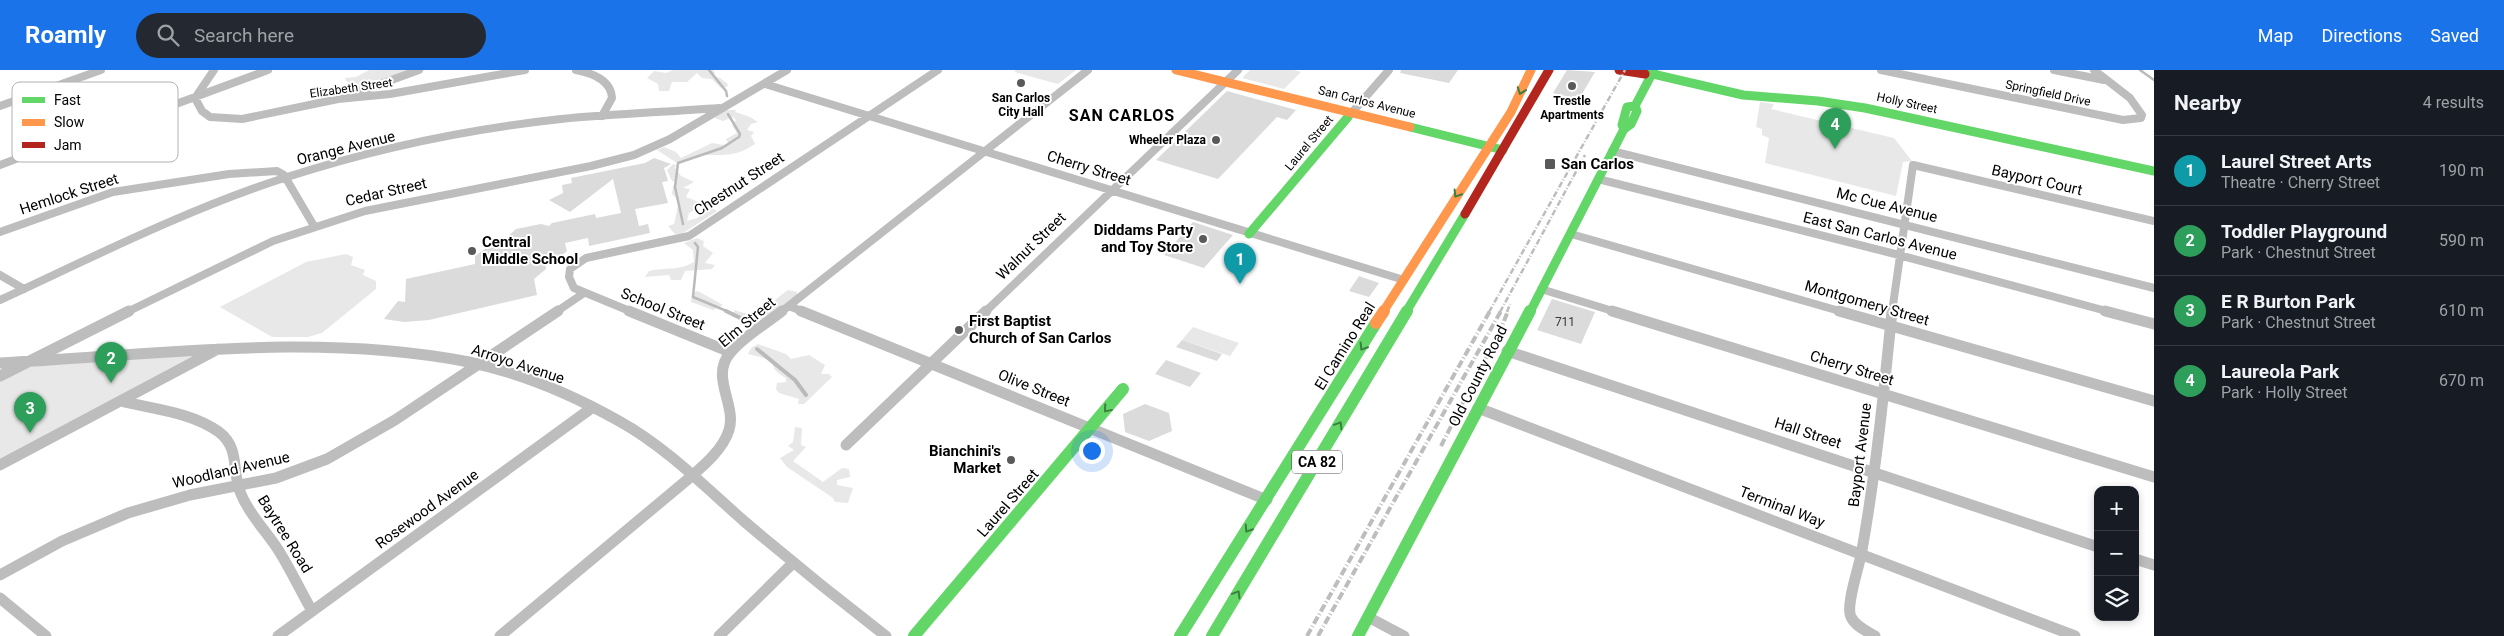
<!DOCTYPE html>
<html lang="en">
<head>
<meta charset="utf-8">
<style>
	:root { --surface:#171b24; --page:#242831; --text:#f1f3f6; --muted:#9ea1a6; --line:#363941; --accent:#1a73e8 }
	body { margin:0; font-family:Roboto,sans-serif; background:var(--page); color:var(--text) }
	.controls { position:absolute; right:15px; bottom:15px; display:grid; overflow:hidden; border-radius:10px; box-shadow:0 2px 8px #0003 }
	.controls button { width:45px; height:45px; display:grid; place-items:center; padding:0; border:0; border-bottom:1px solid var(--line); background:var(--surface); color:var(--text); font:25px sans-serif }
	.you { position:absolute; left:1091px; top:380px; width:18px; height:18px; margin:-12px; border:4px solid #fff; border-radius:50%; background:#1a73e8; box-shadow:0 0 0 8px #1a73e833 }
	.badge { display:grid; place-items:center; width:32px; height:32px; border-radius:50%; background:var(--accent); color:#fff; font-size:16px; font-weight:700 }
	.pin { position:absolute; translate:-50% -41px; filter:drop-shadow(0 1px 2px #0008) }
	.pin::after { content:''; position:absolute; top:26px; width:18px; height:15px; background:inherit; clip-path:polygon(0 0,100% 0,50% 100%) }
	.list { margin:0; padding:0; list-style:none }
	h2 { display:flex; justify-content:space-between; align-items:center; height:65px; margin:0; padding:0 20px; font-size:21px }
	h2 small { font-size:16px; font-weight:400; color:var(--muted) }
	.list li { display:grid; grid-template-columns:32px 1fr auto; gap:15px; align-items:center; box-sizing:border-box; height:70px; padding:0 20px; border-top:1px solid var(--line) }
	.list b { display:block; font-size:19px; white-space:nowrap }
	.list p { margin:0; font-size:16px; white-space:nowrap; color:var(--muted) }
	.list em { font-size:16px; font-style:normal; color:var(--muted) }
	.icon { flex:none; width:28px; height:28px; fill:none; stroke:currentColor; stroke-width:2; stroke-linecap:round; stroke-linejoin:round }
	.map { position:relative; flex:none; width:2154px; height:566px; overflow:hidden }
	header { display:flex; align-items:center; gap:30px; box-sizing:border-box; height:70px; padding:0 25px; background:var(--accent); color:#fff }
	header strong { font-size:24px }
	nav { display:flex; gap:28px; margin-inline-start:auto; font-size:18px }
	.search { width:350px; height:45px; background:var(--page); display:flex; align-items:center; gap:12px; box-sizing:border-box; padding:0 18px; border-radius:28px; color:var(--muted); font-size:19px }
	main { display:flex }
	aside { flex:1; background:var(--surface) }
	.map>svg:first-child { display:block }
	.green { fill:#e8e8e8 }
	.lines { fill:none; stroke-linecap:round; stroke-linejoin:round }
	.stream-far1 { stroke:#bababa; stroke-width:2.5 }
	.stream { stroke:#bababa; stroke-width:4 }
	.building { fill:#dbdbdb }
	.street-far1 { stroke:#bdbdbd; stroke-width:8 }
	.street { stroke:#bdbdbd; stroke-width:11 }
	.fast-far1 { stroke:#63d668; stroke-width:9 }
	.fast { stroke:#63d668; stroke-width:12 }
	.slow-far1 { stroke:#ff974d; stroke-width:9 }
	.slow { stroke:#ff974d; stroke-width:12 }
	.jam { stroke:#b3261e; stroke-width:9 }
	.rail-far1 { stroke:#bdbdbd; stroke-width:2.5; stroke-dasharray:6 2 1 2; stroke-linecap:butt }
	.rail { stroke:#bdbdbd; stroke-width:4; stroke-dasharray:8 2.5 1 2.5; stroke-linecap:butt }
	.oneway { stroke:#3b803e }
	.poi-dot { fill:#595959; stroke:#fff; stroke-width:2 }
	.labels { text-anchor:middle; stroke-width:4; stroke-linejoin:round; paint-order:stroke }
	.far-street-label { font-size:12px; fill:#000; stroke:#fff }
	.far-poi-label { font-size:12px; font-weight:bold; fill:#000; stroke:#fff }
	.number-label { font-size:12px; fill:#373737 }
	.shield { fill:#fff; stroke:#4c4c4c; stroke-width:1 }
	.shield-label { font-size:14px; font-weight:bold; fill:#000 }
	.street-label { font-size:15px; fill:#000; stroke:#fff }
	.poi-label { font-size:15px; font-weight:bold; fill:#000; stroke:#fff; text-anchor:start }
	.far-district-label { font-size:16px; font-weight:bold; letter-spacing:1px; fill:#000; stroke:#fff }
	.key { fill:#fff; stroke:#b2b2b2; stroke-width:1 }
	.key-label { font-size:14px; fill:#000 }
</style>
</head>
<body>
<header>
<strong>Roamly</strong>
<div class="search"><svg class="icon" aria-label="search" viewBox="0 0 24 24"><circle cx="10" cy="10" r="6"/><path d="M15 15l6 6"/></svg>Search here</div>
<nav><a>Map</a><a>Directions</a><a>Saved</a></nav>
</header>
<main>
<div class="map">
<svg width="2154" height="566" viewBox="0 0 2154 566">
	<rect width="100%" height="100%" fill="#fff"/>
	<!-- green -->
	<path class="green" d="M369,0H426L394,7L359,19L346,11L345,8L356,7Z
		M673,0H713L715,3L713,6L720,8L728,14L727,17L721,18L712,9L702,8L697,3L687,12H672L669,21H659L658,14L647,8L654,1L666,3Z
		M1016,0H1076L1058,14L1014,2Z
		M1250,0H1294L1301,2L1284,19L1242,8Z
		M1760,32L1774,34L1771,39L1894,68L1912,91L1903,92L1896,126L1765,93L1769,68L1762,65V59L1756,57Z
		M724,40H736L735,42L750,47L758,52L751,54L747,60L754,62L751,66L755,74C736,87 723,85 703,85C694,86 685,91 677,93L657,80L664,77L676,82L681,88L712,73L724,75L728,73L726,69L737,63L732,55L736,50L733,47L723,51L715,48L717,43Z
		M673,94L676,95L675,98L681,106L694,112L683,118L690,119L686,127L704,134L689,143L687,151L697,148L712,138L717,141L680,165L675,164L668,156L674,154L679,131L672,124L673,116L677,112L672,111L667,100Z
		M697,168L704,171L703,176L713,183L705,193L715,195L712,199L685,201L681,210H671L669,205L645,207L649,201C665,197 679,201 694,192L693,180L684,173Z
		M346,184L353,187L351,195L365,200L363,205L376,211V219L322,263L308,267H272L220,237L306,192Z
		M788,220L797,222V226L768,246L744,258L743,252L731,246L735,240C763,252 766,235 788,220Z
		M698,221L723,235L713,240L691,232L692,223Z
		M1193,257L1233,271L1239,273L1230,286L1182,270Z
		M758,274L786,284L791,289L809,285L825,295L821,304H829L832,307L804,334H798L799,329L779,323L776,319L777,313L786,312V308C777,303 773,300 772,290L748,284L751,278Z
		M221,278L0,395V306L26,293Z
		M795,357L802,358L801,375L806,377L793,391L823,412L842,398L849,399L850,407L837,410V415L853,418L848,433L835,432L833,428L787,397L780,388L794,380L788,376L793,372Z"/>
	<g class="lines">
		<!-- stream-far1 -->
		<path class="stream-far1" d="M709,0L726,21L727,26
			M2140,0L2154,10
			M683,154L675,117L678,93L722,78L739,67L740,64L728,44
			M695,173L698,177L693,227L729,242"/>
		<!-- stream -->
		<path class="stream" d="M726,241L751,253
			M757,279L795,310L806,325"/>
	</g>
	<!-- building -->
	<path class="building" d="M1401,0H1458L1449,13L1400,3Z
		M1567,0L1595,2L1579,29L1553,23Z
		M1227,21L1296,40L1287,50L1277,47L1218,109L1156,90Z
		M654,88L671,94L664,98L668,111L662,112L668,133L635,139L639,156L648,154L650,163L589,176L588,168L565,173L567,181L561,186L545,189L546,199L534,209L537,225L429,250L404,252L384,249L398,231L405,232L406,209L475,194V186L486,178L506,174L505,169L516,159L541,154L549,156L552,153L595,144L596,148L621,143L613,109L570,142L549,130L563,123L562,115L572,113L571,108L645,93Z
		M1193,152L1233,165L1204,198L1164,185Z
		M1359,206L1379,213L1369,227L1349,221Z
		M1552,229L1595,242L1581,274L1537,260Z
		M1182,270L1222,284L1217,291L1176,277Z
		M1166,290L1201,303L1190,317L1155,304Z
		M1145,334L1169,343L1172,361L1149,371L1125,362L1123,344Z"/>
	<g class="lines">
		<!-- street-far1 -->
		<path class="street-far1" d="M214,0L195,28L202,41L210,47L242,49L338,29L390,24L525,0
			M576,0C592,3 611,10 612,28L602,46
			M1881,0L2123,50L2141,48L2142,45L2130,28L2094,0
			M2054,0L2104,10
			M765,14L1404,210
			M353,24L419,0
			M0,36L101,0
			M1348,47L1389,0
			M1612,81L2154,218
			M0,95L118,50L176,34L268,0
			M1598,109L1899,185L2110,242
			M0,162L113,122L229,104L277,101L284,105L314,156
			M1571,164L1843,242
			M0,205L24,219
			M1541,219L1616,242
			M0,230C93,187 186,140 284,108C373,79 468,59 561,49C613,44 666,42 719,38
			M789,236L804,242
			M127,242L273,171L365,141L591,96L634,85L670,69L787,0
			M556,242L584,223
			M632,242L574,218L569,207L570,199L586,188L689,166L938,0
			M781,242L1088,0
			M985,242L1238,0
			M1892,242L1913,95L2154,151"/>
		<!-- street -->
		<path class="street" d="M629,241L730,282
			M801,241L1267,430
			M1612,241L2154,407
			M1839,241L2154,331
			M2105,241L2154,254
			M1507,281L2098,477
			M0,293C156,285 315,262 469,292C521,303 573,325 619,351C666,377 705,417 745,452C791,491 838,529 886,566
			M0,306L129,241
			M121,331C152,339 192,342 219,362C241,379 231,402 241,424C249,444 265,460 277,478C290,498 300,520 312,541
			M1478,338L2075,566
			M846,375L986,241
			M0,395L218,279
			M2135,489L2154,495
			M0,505L62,471L128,443L190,425L276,408L327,389L395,350L558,241
			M0,528L46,566
			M1368,547L1404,566
			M278,566L593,337
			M500,566L687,410C702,397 723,380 729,360C737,334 709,306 731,282C744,266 766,254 782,241
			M719,566L793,493
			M1875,566C1867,561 1856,557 1851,547C1845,535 1860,495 1862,480C1876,401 1884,321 1892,241"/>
		<!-- fast-far1 -->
		<path class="fast-far1" d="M1636,0L1743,25L1818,31L1865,38L2154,101
			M1410,57L1503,80
			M1624,59L1631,54L1637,41L1635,36L1654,0
			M1249,164L1348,47
			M1406,242L1465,144
			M1530,242L1624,59L1622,55L1627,37L1635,36"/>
		<!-- fast -->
		<path class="fast" d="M914,566L1123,319
			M1180,566L1376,253
			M1212,566L1407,241
			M1358,566L1530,241"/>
		<!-- slow-far1 -->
		<path class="slow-far1" d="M1176,0L1410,57
			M1383,242L1511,42L1531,0"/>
		<!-- slow -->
		<path class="slow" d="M1376,253L1384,241"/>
		<!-- jam -->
		<path class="jam" d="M1619,0L1645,4
			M1465,144L1549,0"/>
		<!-- rail-far1 -->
		<path class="rail-far1" d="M1489,242L1625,0
			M1500,242L1585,85
			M1507,242L1510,234"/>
		<!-- rail -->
		<path class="rail" d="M1441,376L1502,256L1508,241
			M1307,566L1490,241
			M1318,566L1501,241"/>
	</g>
	<!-- one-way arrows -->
	<defs><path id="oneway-chevron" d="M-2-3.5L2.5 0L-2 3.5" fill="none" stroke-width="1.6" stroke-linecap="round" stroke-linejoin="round" transform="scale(1.25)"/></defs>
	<g class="oneway">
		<use href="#oneway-chevron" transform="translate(1521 21) rotate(110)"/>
		<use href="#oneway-chevron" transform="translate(1457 124) rotate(122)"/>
		<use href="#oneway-chevron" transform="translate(1363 277) rotate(122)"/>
		<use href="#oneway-chevron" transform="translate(1107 339) rotate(130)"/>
		<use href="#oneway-chevron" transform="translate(1339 355) rotate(-59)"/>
		<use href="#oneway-chevron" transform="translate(1248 459) rotate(123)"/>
		<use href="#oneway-chevron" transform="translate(1237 524) rotate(-59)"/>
	</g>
	<!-- markers -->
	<g class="poi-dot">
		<circle cx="1021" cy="13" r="5"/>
		<circle cx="1572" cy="16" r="5"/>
		<circle cx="1216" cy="70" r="5"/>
		<rect x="1544" y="88" width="12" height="12" rx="2.5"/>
		<circle cx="1203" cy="169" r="5"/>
		<circle cx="472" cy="181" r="5"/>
		<circle cx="959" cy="260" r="5"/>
		<circle cx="1011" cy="390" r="5"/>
	</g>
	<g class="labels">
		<!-- far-street labels -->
		<g class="far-street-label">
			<text transform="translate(351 18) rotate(-8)" y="4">Elizabeth Street</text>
			<text transform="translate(2048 23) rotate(12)" y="4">Springfield Drive</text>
			<text transform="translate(1367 32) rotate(14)" y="4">San Carlos Avenue</text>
			<text transform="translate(1907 33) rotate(12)" y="4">Holly Street</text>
			<text transform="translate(1309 73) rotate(-50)" y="4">Laurel Street</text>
		</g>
		<!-- far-poi labels -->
		<g class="far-poi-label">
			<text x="1021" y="32">San Carlos<tspan x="1021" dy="14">City Hall</tspan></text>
			<text x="1572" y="35">Trestle<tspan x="1572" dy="14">Apartments</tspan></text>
			<text x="1206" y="74" text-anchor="end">Wheeler Plaza</text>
		</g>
		<!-- number labels -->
		<g class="number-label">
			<text x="1565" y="256">711</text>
		</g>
		<!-- shield labels -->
		<rect class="shield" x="1292" y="380.5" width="50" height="23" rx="4"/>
		<g class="shield-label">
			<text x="1317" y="397">CA 82</text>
		</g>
		<!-- street labels -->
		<g class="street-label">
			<text transform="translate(346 78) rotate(-14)" y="5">Orange Avenue</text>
			<text transform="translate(1089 98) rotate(17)" y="5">Cherry Street</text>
			<text transform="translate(2037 110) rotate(13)" y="5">Bayport Court</text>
			<text transform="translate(739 114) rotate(-33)" y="5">Chestnut Street</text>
			<text transform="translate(386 122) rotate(-13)" y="5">Cedar Street</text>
			<text transform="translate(69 124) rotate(-18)" y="5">Hemlock Street</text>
			<text transform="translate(1887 135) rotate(14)" y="5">Mc Cue Avenue</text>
			<text transform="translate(1880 166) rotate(14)" y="5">East San Carlos Avenue</text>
			<text transform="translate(1031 176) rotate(-44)" y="5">Walnut Street</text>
			<text transform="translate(1867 233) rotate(16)" y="5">Montgomery Street</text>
			<text transform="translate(663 239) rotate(22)" y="5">School Street</text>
			<text transform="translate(747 252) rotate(-40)" y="5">Elm Street</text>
			<text transform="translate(1345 276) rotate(-58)" y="5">El Camino Real</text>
			<text transform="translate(518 294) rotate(18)" y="5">Arroyo Avenue</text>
			<text transform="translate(1852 298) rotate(17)" y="5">Cherry Street</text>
			<text transform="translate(1478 306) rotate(-63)" y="5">Old County Road</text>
			<text transform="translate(1034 318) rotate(22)" y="5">Olive Street</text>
			<text transform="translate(1808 363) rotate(18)" y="5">Hall Street</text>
			<text transform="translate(1860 385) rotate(-83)" y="5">Bayport Avenue</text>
			<text transform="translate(231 400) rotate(-13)" y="5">Woodland Avenue</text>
			<text transform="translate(1008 433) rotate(-49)" y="5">Laurel Street</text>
			<text transform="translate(1782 437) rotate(21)" y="5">Terminal Way</text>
			<text transform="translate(427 439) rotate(-36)" y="5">Rosewood Avenue</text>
			<text transform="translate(285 464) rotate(58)" y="5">Baytree Road</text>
		</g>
		<!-- poi labels -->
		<g class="poi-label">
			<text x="1561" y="99">San Carlos</text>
			<text x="1193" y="165" text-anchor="end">Diddams Party<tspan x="1193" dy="17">and Toy Store</tspan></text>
			<text x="482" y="177">Central<tspan x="482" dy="17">Middle School</tspan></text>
			<text x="969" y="256">First Baptist<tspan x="969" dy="17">Church of San Carlos</tspan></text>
			<text x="1001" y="386" text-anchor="end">Bianchini's<tspan x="1001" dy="17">Market</tspan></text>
		</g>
		<!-- far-district labels -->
		<g class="far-district-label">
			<text x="1122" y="51">SAN CARLOS</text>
		</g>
	</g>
	<!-- legend -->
	<rect x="12" y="12" width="166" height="80" rx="8" class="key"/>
	<rect x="22" y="27" width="23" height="6" fill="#63d668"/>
	<rect x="22" y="49" width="23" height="7" fill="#ff974d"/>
	<rect x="22" y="72" width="23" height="6" fill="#b3261e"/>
	<g class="key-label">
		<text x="54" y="35">Fast</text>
		<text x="54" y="57">Slow</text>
		<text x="54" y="80">Jam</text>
	</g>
</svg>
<div class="controls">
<button>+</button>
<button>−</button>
<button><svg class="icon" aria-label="layers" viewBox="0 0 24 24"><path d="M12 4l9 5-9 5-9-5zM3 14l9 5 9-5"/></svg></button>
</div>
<div class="you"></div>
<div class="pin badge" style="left:1240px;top:214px;background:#0f9aa8">1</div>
<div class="pin badge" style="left:111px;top:313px;background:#2e9e5b">2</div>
<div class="pin badge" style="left:30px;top:363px;background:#2e9e5b">3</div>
<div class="pin badge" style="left:1835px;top:79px;background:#2e9e5b">4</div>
</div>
<aside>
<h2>Nearby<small>4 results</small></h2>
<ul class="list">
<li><span class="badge" style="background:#0f9aa8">1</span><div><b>Laurel Street Arts</b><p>Theatre · Cherry Street</p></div><em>190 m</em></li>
<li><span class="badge" style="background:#2e9e5b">2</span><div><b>Toddler Playground</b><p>Park · Chestnut Street</p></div><em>590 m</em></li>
<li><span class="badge" style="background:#2e9e5b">3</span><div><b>E R Burton Park</b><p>Park · Chestnut Street</p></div><em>610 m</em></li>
<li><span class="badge" style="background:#2e9e5b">4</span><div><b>Laureola Park</b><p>Park · Holly Street</p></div><em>670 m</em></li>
</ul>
</aside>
</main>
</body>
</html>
